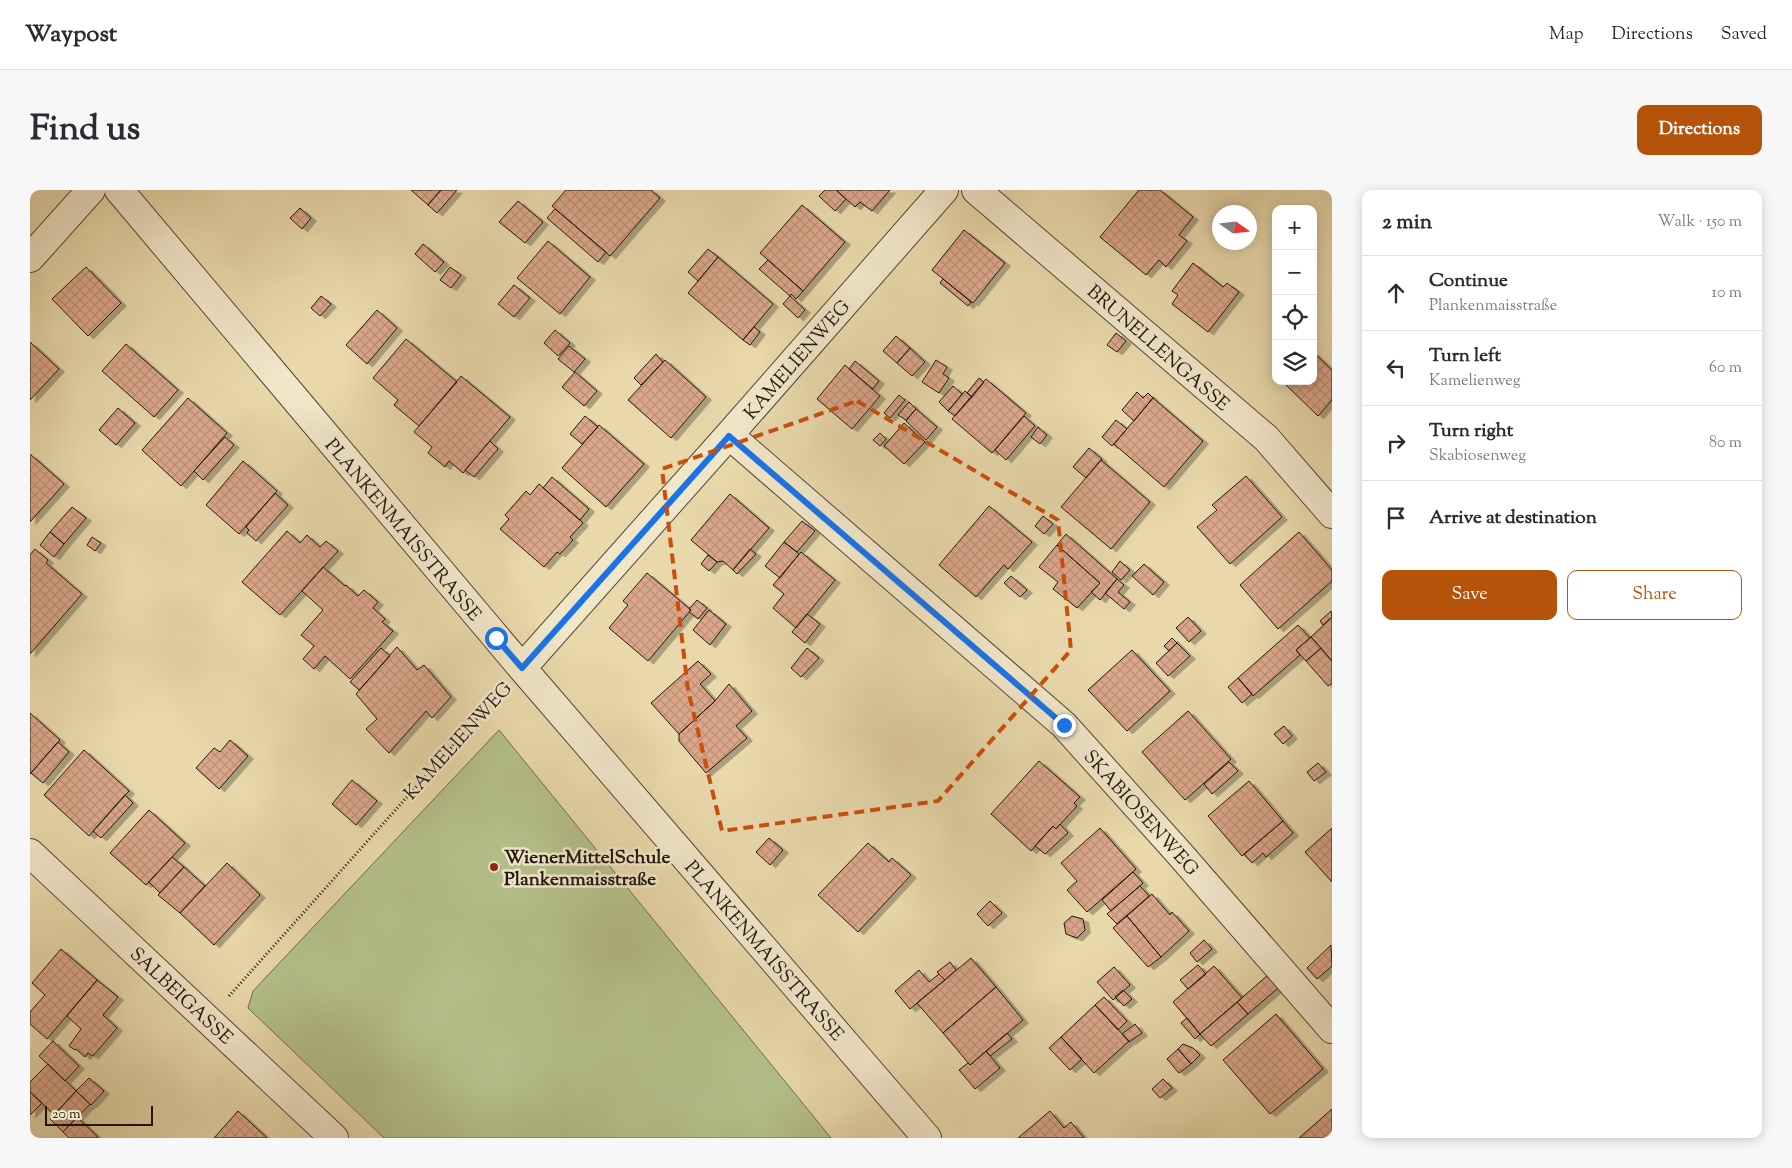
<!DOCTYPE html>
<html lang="en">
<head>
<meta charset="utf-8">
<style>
	:root { --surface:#fff; --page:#f7f7f7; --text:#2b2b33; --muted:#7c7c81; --line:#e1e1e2; --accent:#b45309 }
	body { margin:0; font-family:"Sorts Mill Goudy",serif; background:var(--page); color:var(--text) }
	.controls { position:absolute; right:15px; top:15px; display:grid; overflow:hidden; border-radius:10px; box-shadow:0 2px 12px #0003 }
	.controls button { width:45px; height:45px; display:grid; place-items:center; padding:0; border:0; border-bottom:1px solid var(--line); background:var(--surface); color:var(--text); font:25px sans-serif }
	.compass { position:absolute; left:1182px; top:15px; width:45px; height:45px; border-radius:50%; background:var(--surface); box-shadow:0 2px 12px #0003; rotate:104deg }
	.scale { position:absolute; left:15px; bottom:12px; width:108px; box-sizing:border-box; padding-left:5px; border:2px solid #22180f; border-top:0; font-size:14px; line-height:18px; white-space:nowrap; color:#22180f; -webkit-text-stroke:4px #f0e6c8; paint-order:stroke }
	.stop { position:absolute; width:15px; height:15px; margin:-11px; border:4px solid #1a73e8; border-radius:50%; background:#fff }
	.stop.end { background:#1a73e8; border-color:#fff; box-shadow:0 1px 5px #0008 }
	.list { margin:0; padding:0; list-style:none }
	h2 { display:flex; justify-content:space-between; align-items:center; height:65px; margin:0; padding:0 20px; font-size:21px }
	h2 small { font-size:16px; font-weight:400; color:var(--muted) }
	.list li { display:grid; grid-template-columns:32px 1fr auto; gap:15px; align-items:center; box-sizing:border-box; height:75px; padding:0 20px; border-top:1px solid var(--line) }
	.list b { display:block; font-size:19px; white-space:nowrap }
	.list p { margin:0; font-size:16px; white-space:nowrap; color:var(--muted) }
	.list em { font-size:16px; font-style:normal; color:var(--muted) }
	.actions { display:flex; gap:10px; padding:15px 20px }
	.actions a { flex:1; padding:11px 0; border:1px solid var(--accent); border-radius:10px; text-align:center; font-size:18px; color:var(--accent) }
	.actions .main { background:var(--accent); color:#fff }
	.icon { flex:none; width:28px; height:28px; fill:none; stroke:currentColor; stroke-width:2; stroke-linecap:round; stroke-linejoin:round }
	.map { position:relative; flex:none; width:1302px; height:948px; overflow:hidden; border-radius:10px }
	header { display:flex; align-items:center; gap:30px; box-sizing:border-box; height:70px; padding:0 25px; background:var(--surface); border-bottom:1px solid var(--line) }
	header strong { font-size:24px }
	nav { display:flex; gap:28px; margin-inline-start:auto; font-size:18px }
	.intro { display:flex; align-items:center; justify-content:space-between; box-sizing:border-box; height:120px; padding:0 30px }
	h1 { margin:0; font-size:35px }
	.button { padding:12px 22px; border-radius:10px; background:var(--accent); color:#fff; font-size:18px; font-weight:700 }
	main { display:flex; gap:30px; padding:0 30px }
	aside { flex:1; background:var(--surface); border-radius:10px; box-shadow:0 2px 12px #0003 }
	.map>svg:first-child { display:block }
	.green { fill:#b4bf8a; stroke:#6b6c4c }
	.building { fill:url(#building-cross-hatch); stroke:#22180f; filter:url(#shadow) }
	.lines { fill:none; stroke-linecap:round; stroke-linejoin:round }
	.minor-casing { stroke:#544836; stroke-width:30 }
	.path { stroke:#22180f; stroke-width:3; stroke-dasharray:1 2.5; stroke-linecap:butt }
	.minor { stroke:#f0e6c8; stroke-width:28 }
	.route { stroke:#1a73e8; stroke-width:6 }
	.marked { fill:none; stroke:#ca4f0c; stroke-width:4; stroke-dasharray:10 6; stroke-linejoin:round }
	.poi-dot { fill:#8f2418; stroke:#f0e6c8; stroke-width:2 }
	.labels { text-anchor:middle; stroke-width:5; stroke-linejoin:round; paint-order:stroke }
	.street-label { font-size:19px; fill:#22180f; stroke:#f0e6c8 }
	.poi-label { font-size:19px; font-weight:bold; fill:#22180f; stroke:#f0e6c8; text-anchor:start }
</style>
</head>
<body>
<header>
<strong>Waypost</strong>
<nav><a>Map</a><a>Directions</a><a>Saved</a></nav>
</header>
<div class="intro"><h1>Find us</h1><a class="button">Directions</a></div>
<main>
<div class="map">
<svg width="1302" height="948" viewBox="0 0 1302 948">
	<defs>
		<pattern id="building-cross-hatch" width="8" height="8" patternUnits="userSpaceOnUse" patternTransform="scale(1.25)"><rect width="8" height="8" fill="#dba78b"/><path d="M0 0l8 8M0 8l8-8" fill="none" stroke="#bc8f77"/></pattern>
		<filter id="shadow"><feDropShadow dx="5.5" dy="3" stdDeviation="0" flood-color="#0004"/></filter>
	</defs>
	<rect width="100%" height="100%" fill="#e8d8aa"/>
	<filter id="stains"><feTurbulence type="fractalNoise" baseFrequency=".004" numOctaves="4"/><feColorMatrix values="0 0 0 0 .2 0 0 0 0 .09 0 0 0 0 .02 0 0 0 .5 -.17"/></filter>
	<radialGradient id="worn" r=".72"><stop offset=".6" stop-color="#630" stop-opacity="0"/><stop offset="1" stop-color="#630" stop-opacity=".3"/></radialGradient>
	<!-- green -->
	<path class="green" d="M469,540L801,948H354L218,818L223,801Z"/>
	<!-- building -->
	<path class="building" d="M381,0H411L398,15Z
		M411,0H427L407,23L398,15Z
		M536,0H621L630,8L580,66L522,16Z
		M795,0H806L816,9L805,21L789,6Z
		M806,0H860L842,21L830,12L825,17Z
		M1109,0H1130L1163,27L1149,45L1157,51L1136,77L1129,70L1116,85L1070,47Z
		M488,11L513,32L495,53L469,32Z
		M772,15L815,52L773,101L730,63Z
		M270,18L281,28L272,39L260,28Z
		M525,19L576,62L568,72L517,28Z
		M934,40L975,73L943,113L902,80Z
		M518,51L560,87L530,124L487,88Z
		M393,54L414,72L405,82L385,64Z
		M678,59L688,67L668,91L658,82Z
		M688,67L743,114L713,150L658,103Z
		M738,70L773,101L766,109L761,104L760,106L729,79Z
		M1163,73L1193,97L1197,93L1209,102L1178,142L1142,114L1148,105L1142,101Z
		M56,77L91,113L58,146L22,109Z
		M420,77L431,85L421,98L410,90Z
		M913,89L941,112L938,116L910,93Z
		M484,95L500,108L484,127L468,114Z
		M291,106L301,114L290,126L281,118Z
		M760,106L775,120L768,128L753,114Z
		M347,120L367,138L337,174L316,155Z
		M724,137L730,142L720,155L713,150Z
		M525,140L540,153L528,166L514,153Z
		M1086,143L1096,151L1087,162L1077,155Z
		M866,146L880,158L867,173L853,161Z
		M376,149L427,192L389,236L364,215L368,210L343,188Z
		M0,152L29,179L0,210Z
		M96,154L148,200L124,227L72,181Z
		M539,156L555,169L544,182L528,169Z
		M880,158L895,172L882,186L867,173Z
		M1283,162L1302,180V210L1288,226L1254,193L1255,191H1283Z
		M626,164L633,172L611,195L604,188Z
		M635,170L676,207L641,248L598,210Z
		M906,170L917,177L913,184L919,188L909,203L892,192Z
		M825,171L849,191L843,199L819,179Z
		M815,175L850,206L822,239L787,209Z
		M545,182L567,201L554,216L532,197Z
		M431,186L480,227L433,283L419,271L415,277L398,263L402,257L384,242Z
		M949,188L954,192L942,207L937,203Z
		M956,189L996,223L962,263L922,229Z
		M923,196L932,204L918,221L909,212Z
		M935,201L942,207L925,226L918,221Z
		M1107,202L1113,208L1118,203L1123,208L1104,231L1092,220Z
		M869,205L875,210L860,228L854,223Z
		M158,208L197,243L151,296L112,260Z
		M1123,208L1173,251L1134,297L1084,254Z
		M879,212L886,219L876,230L868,225Z
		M88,218L105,233L86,255L69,240Z
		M886,219L907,237L896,250L876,231Z
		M555,226L568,237L552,254L540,244Z
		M994,226L1005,236L976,270L965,260Z
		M1086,230L1097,239L1082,256L1072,247Z
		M874,233L895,252L874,274L854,256Z
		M569,235L614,274L576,317L532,278Z
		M1008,237L1017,245L1010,254L1001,247Z
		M850,243L856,249L850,256L843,250Z
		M195,247L204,255L173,290L164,281Z
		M460,251L468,259L444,287L435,280Z
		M1059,258L1072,269L1056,288L1043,277Z
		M0,264L34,294L0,332Z
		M1071,270L1120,312L1081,359L1031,317Z
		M213,271L247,301L209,344L176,315Z
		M1216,286L1252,327L1200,374L1167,337L1187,320L1182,315Z
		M522,287L559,319L550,330L513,298Z
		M509,294L553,333L540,347L543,350L530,364L527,362L514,377L470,339L479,329L475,325L496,301L500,305Z
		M245,303L258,315L226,351L217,343L219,340L216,337Z
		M700,304L739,338L703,380L693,371L687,372L661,350Z
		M959,316L1002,352L978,379L974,375L946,407L909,375Z
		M42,317L56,328L34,354L20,342Z
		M1013,326L1023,334L1014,344L1005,336Z
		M772,331L785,341L767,362L754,352Z
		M257,341L270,353L277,345L290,357L296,351L308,361L250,425L212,392Z
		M20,342L34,354L24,367L10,355Z
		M1269,342L1302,380V391L1248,439L1210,395Z
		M1036,344L1087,389L1070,410L1061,402L1070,393L1027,355Z
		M62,347L71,353L65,361L57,355Z
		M754,352L769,364L750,388L735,376Z
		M1027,355L1070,393L1047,418L1023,399L1028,392L1009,377Z
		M5,359L18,370L16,373L52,404L0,464V365Z
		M720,359L726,364L707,384L703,380Z
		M771,362L805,390L766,438L743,418L754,404L743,395Z
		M678,365L687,372L679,381L671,374Z
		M1090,371L1100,380L1091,390L1082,382Z
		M1114,374L1134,392L1123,405L1102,386Z
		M293,377L315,396L316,395L328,406L334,400L348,412L343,418L355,429L352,432L363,441L320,489L295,466L284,479L273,469L284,456L271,445L293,420L272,401Z
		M617,383L661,420L618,471L579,438L598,415L593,411Z
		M981,386L997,400L990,407L974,393Z
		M1087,389L1094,395L1088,402L1100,412L1094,419L1075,403Z
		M667,410L677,418L668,429L659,422L661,420L659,419Z
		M679,420L696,434L680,455L663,440Z
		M1301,421L1302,427L1293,435L1290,431Z
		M777,424L790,434L775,453L762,442Z
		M1158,427L1171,441L1159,452L1146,438Z
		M1302,427V471L1281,447Z
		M1268,435L1280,448L1266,460L1270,465L1223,506L1208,488Z
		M1281,447L1291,458L1276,471L1266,460Z
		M1142,448L1147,453L1139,461L1134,456Z
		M1147,453L1160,466L1138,486L1126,473Z
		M367,457L387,480L394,475L421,507L402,528L396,521L359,563L336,539L347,529L326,504Z
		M351,458L360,466L329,500L320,492Z
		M777,458L789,468L771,487L761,478Z
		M1291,458L1302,471V493L1298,496L1276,471Z
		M1102,460L1140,501L1097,541L1058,500Z
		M668,471L681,484L670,494L685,511L649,544L621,513Z
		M1208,488L1222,504L1212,513L1198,497Z
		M699,494L722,521L706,536L717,548L676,583L649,551V544L685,511Z
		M1158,521L1201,569L1155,610L1112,562Z
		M0,523L30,550L0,584Z
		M1254,536L1262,546L1253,554L1244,544Z
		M200,550L218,566L189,599L166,578L184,558L190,562Z
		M28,552L39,562L13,593L1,583Z
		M54,560L99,601L59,646L14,605Z
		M1009,571L1050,607L1044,613L1047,616L1026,639L1023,636L1001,661L961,624Z
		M1199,572L1208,581L1182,604L1174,594Z
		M1288,573L1296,582L1284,591L1277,582Z
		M322,590L347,611L326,635L302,614Z
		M1219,591L1253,631L1212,666L1178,626Z
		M95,605L103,613L71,648L63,641Z
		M119,620L155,653L116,695L80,663Z
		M1253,631L1263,643L1236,667L1233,663L1222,673L1214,664Z
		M1030,634L1038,643L1015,664L1005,656L1023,636L1026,639Z
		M1070,638L1106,679L1057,722L1037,700L1047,691L1031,673Z
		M1302,638V692L1275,662Z
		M739,648L753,660L740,675L726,662Z
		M838,653L859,672L862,668L881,685L828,742L788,705Z
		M142,667L154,677L130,703L119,692Z
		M197,673L230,705L184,755L150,723Z
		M154,677L175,696L150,723L128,705Z
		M1103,682L1113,693L1081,721L1072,710Z
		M1110,696L1119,706L1087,734L1077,724Z
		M1122,704L1140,725L1142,722L1159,741L1131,767L1097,726Z
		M960,711L972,723L958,736L947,724Z
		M1042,726L1053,729L1055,740L1047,748L1036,744L1034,733Z
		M1097,726L1131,767L1118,777L1083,738Z
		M1174,750L1182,759L1167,772L1160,763Z
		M1301,755L1302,776L1287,789L1277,778Z
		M31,759L67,790L17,849L0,834V822L15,805L2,793Z
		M941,768L966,797L913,843L887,813Z
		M920,772L926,780L915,790L907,782Z
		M1168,775L1176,784L1158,799L1150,790Z
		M1184,776L1212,808L1170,844L1143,812Z
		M1084,777L1100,795L1083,810L1067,792Z
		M889,780L899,792L909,784L915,790L880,819L865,801Z
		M1238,785L1248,798L1218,824L1207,812Z
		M67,790L88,807L73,825L87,838L63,866L58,863L55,867L46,859L45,860L39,856L51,839L37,826Z
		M966,797L993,830L940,875L913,843Z
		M1093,800L1102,809L1094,816L1085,807Z
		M1074,807L1097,831L1088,840L1065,815Z
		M1207,812L1218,824L1181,856L1170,844Z
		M1065,815L1099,851L1064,883L1031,847Z
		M1246,824L1293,879L1240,924L1193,870Z
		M1157,828L1170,844L1165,849L1151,833Z
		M1105,834L1112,843L1099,852L1092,844Z
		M977,843L982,849L960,866L956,861Z
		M1031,847L1052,869L1040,880L1019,858Z
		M23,851L49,876L35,891L9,866Z
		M1153,854L1163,858L1170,865L1161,874L1148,859Z
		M1148,859L1161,874L1149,883L1137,869Z
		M956,861L970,878L945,899L929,880L938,873L940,875Z
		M18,874L46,901L24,925L0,902V892Z
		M59,888L74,901L61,915L46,901Z
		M1133,889L1142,898L1130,908L1122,899Z
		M46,901L60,914L33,942L20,929Z
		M0,902L12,913L0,925Z
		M1302,919V948H1269Z
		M208,921L237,948H184Z
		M1020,921L1034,938L1041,932L1054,948H988Z
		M47,927L68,947L66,948H39L33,942Z"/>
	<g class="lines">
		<!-- minor casing -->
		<g class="minor-casing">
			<path id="minor" d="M89,0L492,478L897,948
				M946,0L1236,248L1302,324
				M0,68L61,0
				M699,245L1034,535L1149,663L1302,839
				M492,478L699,245L914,0
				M0,663L304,948"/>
		</g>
		<!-- path -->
		<path class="path" d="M199,806L470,503"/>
		<!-- minor -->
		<use href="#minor" class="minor"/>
	</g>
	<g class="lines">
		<!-- route -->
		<path class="route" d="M466,448L492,478L699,246L1034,535"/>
	</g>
	<!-- marked area -->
	<path class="marked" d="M827,211L1028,330L1041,460L908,611L692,641L658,500L632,279Z"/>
	<!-- markers -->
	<circle class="poi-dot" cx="464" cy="677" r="5"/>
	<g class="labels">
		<!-- street labels -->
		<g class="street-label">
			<text transform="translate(1129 157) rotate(41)" y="7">BRUNELLENGASSE</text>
			<text transform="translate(766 169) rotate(-49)" y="7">KAMELIENWEG</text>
			<text transform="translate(374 339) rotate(50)" y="7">PLANKENMAISSTRASSE</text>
			<text transform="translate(427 550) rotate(-48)" y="7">KAMELIENWEG</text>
			<text transform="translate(1112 622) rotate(48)" y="7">SKABIOSENWEG</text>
			<text transform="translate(735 760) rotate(49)" y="7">PLANKENMAISSTRASSE</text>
			<text transform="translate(152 805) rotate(43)" y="7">SALBEIGASSE</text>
		</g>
		<!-- poi labels -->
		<g class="poi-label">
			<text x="474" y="673">WienerMittelSchule<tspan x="474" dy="22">Plankenmaisstraße</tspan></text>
		</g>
	</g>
	<rect width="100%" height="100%" filter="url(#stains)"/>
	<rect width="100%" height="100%" fill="url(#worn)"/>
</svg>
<div class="controls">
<button>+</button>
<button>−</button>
<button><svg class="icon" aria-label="locate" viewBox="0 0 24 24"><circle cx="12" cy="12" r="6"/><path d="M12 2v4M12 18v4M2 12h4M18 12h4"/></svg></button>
<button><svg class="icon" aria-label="layers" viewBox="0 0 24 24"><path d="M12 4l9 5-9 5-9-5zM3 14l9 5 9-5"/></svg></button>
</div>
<svg class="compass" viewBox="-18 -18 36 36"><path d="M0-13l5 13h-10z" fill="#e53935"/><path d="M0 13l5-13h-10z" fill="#7c7c81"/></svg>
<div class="scale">20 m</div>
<div class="stop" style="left:466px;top:448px"></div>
<div class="stop end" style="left:1034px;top:535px"></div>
</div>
<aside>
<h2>2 min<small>Walk · 150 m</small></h2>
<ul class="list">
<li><svg class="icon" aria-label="ahead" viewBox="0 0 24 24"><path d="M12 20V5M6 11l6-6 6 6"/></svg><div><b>Continue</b><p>Plankenmaisstraße</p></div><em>10 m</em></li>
<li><svg class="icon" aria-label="left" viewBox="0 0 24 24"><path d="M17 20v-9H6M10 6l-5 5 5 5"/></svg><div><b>Turn left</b><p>Kamelienweg</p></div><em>60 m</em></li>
<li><svg class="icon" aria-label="right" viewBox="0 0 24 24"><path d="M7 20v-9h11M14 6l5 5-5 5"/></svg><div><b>Turn right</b><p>Skabiosenweg</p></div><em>80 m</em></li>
<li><svg class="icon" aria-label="arrive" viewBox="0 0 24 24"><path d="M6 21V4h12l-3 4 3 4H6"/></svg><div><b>Arrive at destination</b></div></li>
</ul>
<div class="actions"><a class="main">Save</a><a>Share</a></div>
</aside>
</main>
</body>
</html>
